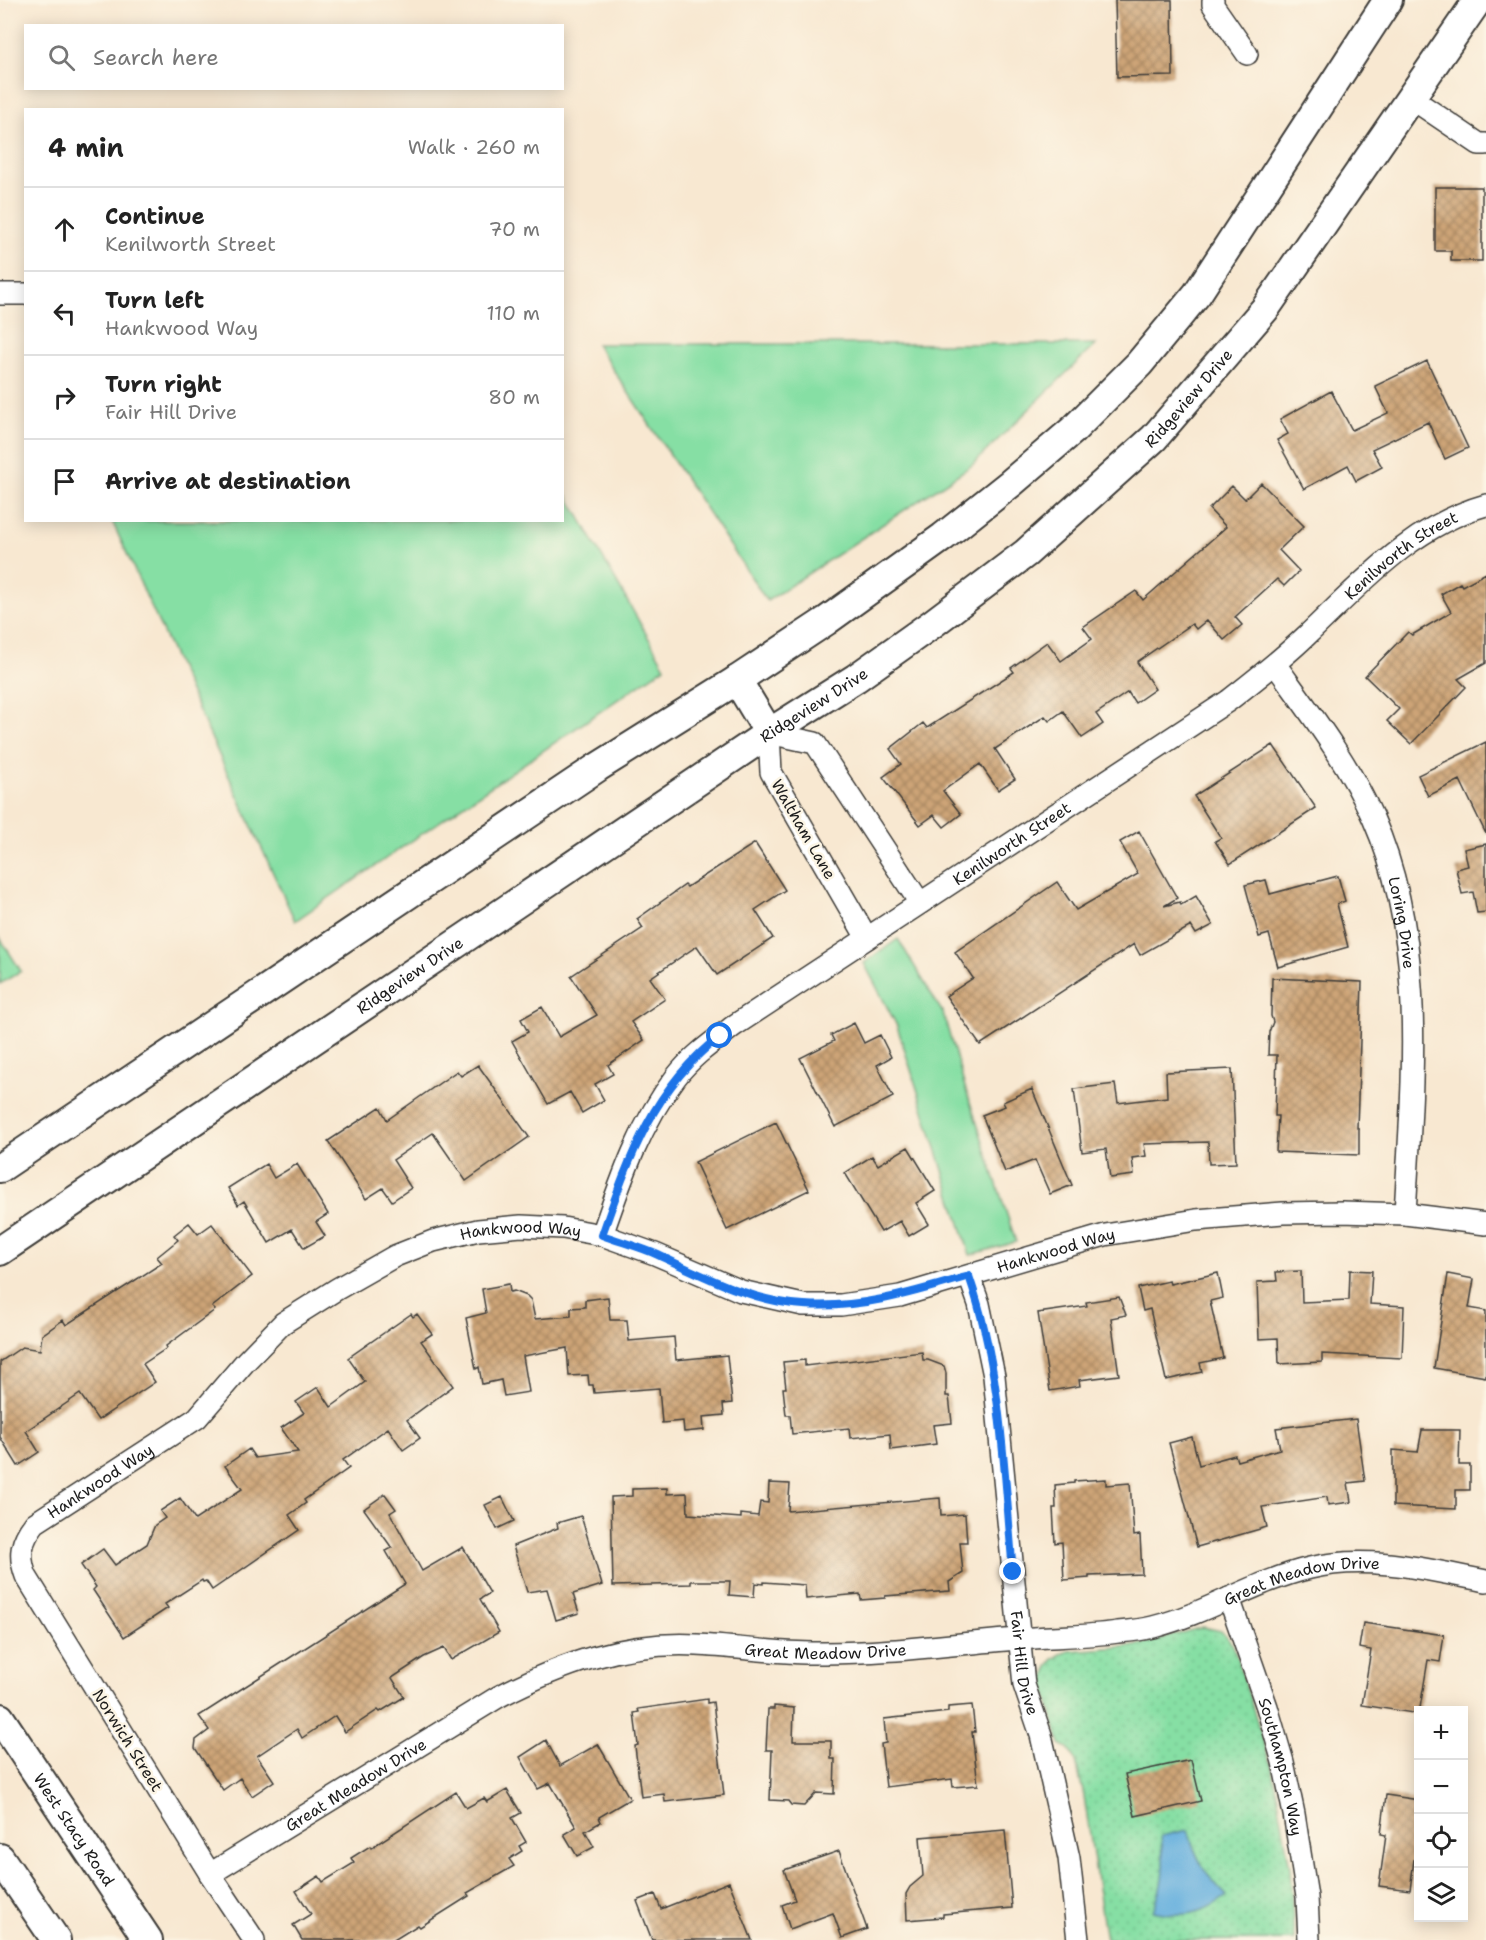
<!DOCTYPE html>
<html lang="en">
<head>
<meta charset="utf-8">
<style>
	:root { --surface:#fff; --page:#f2f2f2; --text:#222; --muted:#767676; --line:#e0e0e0 }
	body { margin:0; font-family:"Shantell Sans",sans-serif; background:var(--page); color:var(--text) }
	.controls { position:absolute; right:18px; bottom:18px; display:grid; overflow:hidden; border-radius:0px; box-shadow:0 3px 15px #0003 }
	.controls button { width:54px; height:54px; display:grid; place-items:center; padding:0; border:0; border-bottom:2px solid var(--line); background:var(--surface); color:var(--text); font:30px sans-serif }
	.stop { position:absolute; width:18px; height:18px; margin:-14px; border:4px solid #1a73e8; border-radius:50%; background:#fff }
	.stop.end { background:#1a73e8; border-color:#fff; box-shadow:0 2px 6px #0008 }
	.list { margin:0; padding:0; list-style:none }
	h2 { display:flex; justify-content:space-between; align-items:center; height:78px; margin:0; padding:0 24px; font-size:26px }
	h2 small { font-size:20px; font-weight:400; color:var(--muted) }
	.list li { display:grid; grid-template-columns:39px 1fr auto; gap:18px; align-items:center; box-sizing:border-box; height:84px; padding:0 24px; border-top:2px solid var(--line) }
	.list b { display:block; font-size:22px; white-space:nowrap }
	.list p { margin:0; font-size:20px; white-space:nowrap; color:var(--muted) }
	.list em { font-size:20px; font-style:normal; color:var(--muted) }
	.icon { flex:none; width:33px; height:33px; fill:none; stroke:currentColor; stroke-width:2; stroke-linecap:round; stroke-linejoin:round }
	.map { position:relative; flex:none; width:1486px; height:1940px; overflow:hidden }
	.search { position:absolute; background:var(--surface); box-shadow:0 3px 15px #0003; left:24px; top:24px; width:540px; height:66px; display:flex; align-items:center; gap:15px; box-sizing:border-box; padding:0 21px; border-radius:0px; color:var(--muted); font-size:22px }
	.panel { position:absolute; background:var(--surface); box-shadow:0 3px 15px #0003; left:24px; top:108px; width:540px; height:414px; border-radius:0px }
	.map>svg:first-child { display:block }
	.grass { fill:#86dfa4; stroke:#517e60; stroke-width:1.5 }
	.park { fill:url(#park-dots); stroke:#517e60; stroke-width:1.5 }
	.water { fill:#66b0de; stroke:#41667d; stroke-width:1.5 }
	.building { fill:url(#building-cross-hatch) }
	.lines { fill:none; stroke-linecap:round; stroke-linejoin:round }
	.street-casing { stroke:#3d3b37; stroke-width:24 }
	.secondary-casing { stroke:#3d3b37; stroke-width:32 }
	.street { stroke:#fff; stroke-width:21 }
	.secondary { stroke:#fff; stroke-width:28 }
	.route { stroke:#1a73e8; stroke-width:8 }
	.labels { text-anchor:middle; stroke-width:5; stroke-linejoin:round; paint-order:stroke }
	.street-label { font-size:16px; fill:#1c1c1c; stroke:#fcf5e5 }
</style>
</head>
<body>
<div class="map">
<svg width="1486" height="1940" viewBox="0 0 1486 1940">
	<defs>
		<pattern id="park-dots" width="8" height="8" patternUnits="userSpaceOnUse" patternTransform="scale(1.5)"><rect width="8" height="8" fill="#86dfa4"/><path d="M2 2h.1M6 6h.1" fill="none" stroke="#73bf8d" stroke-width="1.8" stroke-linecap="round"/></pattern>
		<pattern id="building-cross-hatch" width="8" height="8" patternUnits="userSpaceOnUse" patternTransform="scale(1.5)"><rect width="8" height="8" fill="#cda477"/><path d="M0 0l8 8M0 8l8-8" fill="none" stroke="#a68561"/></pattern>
	</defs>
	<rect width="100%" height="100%" fill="#fcf5e5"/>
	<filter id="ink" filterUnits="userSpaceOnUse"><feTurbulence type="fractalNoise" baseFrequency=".0167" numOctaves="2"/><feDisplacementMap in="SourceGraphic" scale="12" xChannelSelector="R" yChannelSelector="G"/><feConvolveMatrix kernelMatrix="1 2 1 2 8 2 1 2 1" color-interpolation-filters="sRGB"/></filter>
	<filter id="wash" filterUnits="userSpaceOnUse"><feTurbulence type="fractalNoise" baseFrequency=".008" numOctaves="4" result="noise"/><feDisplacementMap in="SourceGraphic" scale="24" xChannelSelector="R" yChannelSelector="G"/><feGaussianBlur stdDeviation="1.35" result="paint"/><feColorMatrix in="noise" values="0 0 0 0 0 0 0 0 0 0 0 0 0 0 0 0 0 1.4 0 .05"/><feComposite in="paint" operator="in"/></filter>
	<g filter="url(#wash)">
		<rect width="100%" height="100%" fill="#f8e8d1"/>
		<!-- grass -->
		<path class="grass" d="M596,344H1096L971,466L767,601Z
			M563,488L665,667L295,921L112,521L562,520Z
			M0,938L21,971L0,984Z
			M898,939L943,1013L964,1084L1016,1242L970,1255L897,1026L864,963Z"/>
		<!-- park -->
		<path class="park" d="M1203,1627L1221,1631L1233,1645L1274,1775L1290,1868L1294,1940H1106L1084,1796L1076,1762L1068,1748L1060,1744L1044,1684L1048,1666L1053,1659L1061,1654L1069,1651L1135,1646Z"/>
		<!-- water -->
		<path class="water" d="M1188,1830C1196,1859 1205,1874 1227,1896C1201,1915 1184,1918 1153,1911C1164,1883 1165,1866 1161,1836Z"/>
		<g id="blocks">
			<!-- building -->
			<path class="building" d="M1115,0H1172L1173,76L1117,77Z
				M1435,187H1482V261H1451V251H1435Z
				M1427,361L1468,448L1445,459L1428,422L1372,449L1382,467L1356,481L1348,465L1304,489L1277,440L1288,434L1280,419L1331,391L1352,430L1388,413L1375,386Z
				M1261,483L1304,526L1279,550L1299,571L1284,586L1277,579L1235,617L1242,625L1224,640L1207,620L1196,629L1192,624L1137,662L1155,689L1135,703L1128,692L1096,714L1103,724L1082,738L1063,711L1049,721L1045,716L995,749L1015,779L998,790L980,764L943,791L961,814L944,827L934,815L920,825L883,777L901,764L890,749L923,723L927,728L1014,672L1011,668L1047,642L1061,661L1092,639L1083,627L1136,591L1143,600L1226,527L1209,509L1232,486L1245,499Z
				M1486,573V663L1458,679L1466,687L1411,744L1387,721L1399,709L1365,676L1408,632L1412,635L1451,612L1441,594L1460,583L1462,586Z
				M1486,742V834L1460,780L1428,796L1418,775Z
				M1273,745L1316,808L1230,864L1215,841L1221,838L1194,796Z
				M1139,831L1177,898L1164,906L1180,902L1181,905L1196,896L1213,925L1196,934L1191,926L1140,955L1134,944L980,1045L946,996L973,978L955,952L1057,882L1076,910L1138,874L1120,842Z
				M755,843L785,890L755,910L773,938L717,975L697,946L650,978L665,999L631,1022L644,1040L608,1065L613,1074L595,1084L604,1100L582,1113L570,1092L548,1104L512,1041L528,1032L521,1019L542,1007L559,1037L597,1015L571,976L643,928L637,919L685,885L687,887Z
				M1486,844V912L1477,913L1473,892L1462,894L1456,869L1468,866L1464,849Z
				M1338,876L1345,901L1337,904L1348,947L1278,967L1269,934L1259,937L1245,885L1266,880L1270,894Z
				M1272,978L1362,982L1357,1128H1359V1155L1276,1152L1278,1116H1275L1277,1055H1268L1269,1032L1273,1022L1271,1016Z
				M854,1023L864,1043L880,1035L891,1057L877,1065L893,1097L835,1127L800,1058L834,1041L831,1035Z
				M478,1065L529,1137L466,1181L433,1133L393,1160L411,1188L392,1201L383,1188L366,1199L328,1141L380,1107L387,1120L457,1071L461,1076Z
				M1232,1069L1236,1163L1209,1164L1208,1142L1144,1144L1146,1156L1132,1158L1134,1175L1110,1178L1106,1149L1082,1152L1074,1089L1115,1084L1118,1103L1167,1097L1166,1072Z
				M1032,1089L1072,1185L1050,1194L1035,1160L1005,1172L982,1115L1005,1106L1003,1102Z
				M776,1122L809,1190L727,1230L695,1162Z
				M908,1147L935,1191L916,1203L929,1224L909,1236L900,1221L881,1232L845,1173L872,1156L878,1165Z
				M266,1164L274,1178L297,1164L328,1214L316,1222L325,1236L304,1248L292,1229L269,1243L244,1201L238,1205L228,1188Z
				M189,1223L198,1234L212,1224L252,1276L212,1307L215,1310L166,1346L167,1348L143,1364L155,1382L98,1420L80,1394L26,1431L39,1452L18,1466L0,1437V1362L22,1347L40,1350L42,1335L63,1320L66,1325L162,1263L157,1257L178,1240L174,1235Z
				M1350,1270L1372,1271L1370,1304L1404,1306L1402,1358L1322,1354V1362L1279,1364L1278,1338L1259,1339L1257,1282L1277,1281L1276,1272L1301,1271L1302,1302L1349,1300Z
				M1218,1273L1223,1298L1210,1301L1223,1358L1200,1363L1202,1372L1166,1380L1150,1309L1143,1311L1138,1288L1169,1281L1170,1284Z
				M1448,1274L1474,1279L1469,1308L1486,1311V1377L1434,1368Z
				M509,1284L510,1292L514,1291L527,1296L531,1300L535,1319L571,1316V1308L585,1307V1300L608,1297L610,1320H627L629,1341L674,1337L676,1360L727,1355L732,1403L723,1404L724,1415L703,1417L704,1430L684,1432L683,1421L662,1423L659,1388L594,1393L593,1385H589L588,1375L569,1376L567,1348L523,1356L529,1392L504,1396L501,1380L482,1384L479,1367L476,1369L466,1318L486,1313L482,1289Z
				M1119,1297L1126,1315L1111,1318L1119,1375L1079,1380L1080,1386L1050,1391L1038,1313L1087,1306L1086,1302Z
				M411,1314L413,1317L417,1314L432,1334L421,1341L453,1386L407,1420L420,1438L403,1450L388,1428L343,1460L349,1468L304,1500L306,1503L289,1515L299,1530L212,1590L206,1581L203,1582L202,1580L165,1604L168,1608L124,1637L93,1590L96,1587L81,1565L103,1549L115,1565L147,1544L155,1525L165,1518L160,1511L180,1498L195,1520L242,1489L225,1466L249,1449L255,1458L298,1452L281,1428L304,1413L296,1402L318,1387L331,1407L365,1382L348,1358Z
				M922,1352L923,1360H928L944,1366L946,1373V1396H949L952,1423L933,1425L936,1444L891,1450L890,1434L850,1438L849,1428L792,1434L790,1415H786L783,1388H786L783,1362L805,1360V1366Z
				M1356,1419L1365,1481L1348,1483L1351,1502L1328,1505L1327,1497L1262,1507L1267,1527L1197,1547L1169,1443L1192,1437L1199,1465L1235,1455L1237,1461L1280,1449L1276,1428Z
				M1422,1430H1460L1459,1465H1470V1490H1456V1509L1393,1506V1450L1418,1452Z
				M1106,1479V1485L1130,1483L1134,1536L1140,1535L1142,1574L1089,1576V1578L1064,1580L1062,1542L1055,1543L1053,1508H1056L1055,1485L1074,1483V1481Z
				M769,1483L790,1484L788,1511L940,1498L941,1516L965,1514L967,1542H960L963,1573L949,1582L950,1591L885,1596V1598L861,1600L860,1594L806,1599L805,1585L764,1582V1584L755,1583L754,1597L729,1595L730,1581H691V1584L613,1586L611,1497L632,1496V1489L667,1488V1494L687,1493L688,1514L741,1518V1514L758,1516L760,1502L768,1503Z
				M385,1494L396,1509L390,1513L422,1571L463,1547L490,1593L480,1599L499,1632L451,1660L444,1648L424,1657L392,1678L404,1697L380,1712L378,1710L345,1732L335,1716L302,1738L297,1729L257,1756L274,1781L252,1796L240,1778L223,1790L195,1748L196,1740L209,1730L199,1716L405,1584L386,1551L392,1548L364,1509Z
				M502,1497L514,1521L497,1529L485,1505Z
				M581,1516L602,1585L573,1594L579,1613L556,1620L547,1589L527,1592L513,1546L558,1528L557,1523Z
				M1363,1623L1444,1635L1440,1662L1428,1660L1419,1714L1362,1705L1371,1650L1359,1648Z
				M707,1699V1703L713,1702L724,1795L665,1802L664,1794L641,1797L635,1746L638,1745L634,1713L639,1712L638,1709Z
				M972,1705L975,1732H972L978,1785L953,1787L952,1779L886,1787L881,1744L886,1743L884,1719L948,1712V1707Z
				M774,1706L794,1708L793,1741H831V1759H835L834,1794L816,1793L804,1806L791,1805L788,1801L770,1800L772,1750H766L768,1709H774Z
				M546,1740L560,1766L598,1744L630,1799L599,1817L601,1822L585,1831L594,1847L577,1856L564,1834L576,1827L550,1783L538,1789L520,1757Z
				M1191,1760L1201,1801L1135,1816L1125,1774Z
				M507,1790L521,1813L512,1818L526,1842L519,1846L522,1851L509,1859L514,1866L467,1893L469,1896L420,1927L418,1925L394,1940H302L293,1925L311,1914L296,1891L319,1876L323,1882L354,1863L351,1858L370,1846L371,1848L456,1792L466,1808L484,1798L487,1802Z
				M1386,1795L1419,1800V1861L1414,1860L1410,1890L1379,1886L1386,1835L1381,1834Z
				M1005,1830L1012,1908L943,1914V1917L907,1920L906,1894L910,1887L923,1876L920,1837Z
				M839,1851L867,1929L842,1938L833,1913L790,1929L782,1905L795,1900L784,1870Z
				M729,1882L752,1940H652L637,1901L655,1894L661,1909Z"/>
		</g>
	</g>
	<g filter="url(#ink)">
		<use href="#blocks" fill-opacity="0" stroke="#3d3b37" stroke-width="1.5"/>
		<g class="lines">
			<!-- street casing -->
			<g class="street-casing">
				<g id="street">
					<path d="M1213,0V5L1247,54"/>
					<path d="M1411,98L1479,144H1486"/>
					<path d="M0,294H26"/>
					<path id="s1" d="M1275,664C1311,714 1348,762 1373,818C1428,942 1412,1083 1405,1214"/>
					<path d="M867,938L771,772L769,733L815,743L920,903"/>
					<path id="s2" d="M602,1235C621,1180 640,1124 676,1077C692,1056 714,1041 735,1025L1228,701C1255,680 1281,660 1306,636C1360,585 1411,526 1486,505"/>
					<path id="s3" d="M969,1276L979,1304L994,1376L1024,1685L1041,1735L1069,1858L1078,1940"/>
					<path id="s4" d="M1229,1598L1267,1707L1283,1762L1294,1814L1307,1897L1309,1940"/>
					<path id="s5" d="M210,1874L498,1697C561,1664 625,1641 697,1645C740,1647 781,1654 824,1653C889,1653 952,1644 1017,1639C1050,1636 1084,1637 1118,1632C1130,1631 1142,1630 1153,1627C1208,1613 1255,1581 1310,1568C1369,1554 1428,1570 1486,1581"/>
					<path id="s6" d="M254,1940L210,1874L26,1576C18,1555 21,1541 35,1523L197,1418L246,1361L283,1323L337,1289L395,1256L433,1241L478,1230L521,1226L563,1228L602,1235L655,1254L741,1291L803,1305H841L900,1296L1105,1235L1196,1220L1283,1213L1342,1212L1405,1214L1486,1224"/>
				</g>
			</g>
			<!-- secondary casing -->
			<g class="secondary-casing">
				<g id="secondary">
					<path d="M737,680L769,733"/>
					<path d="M0,1168L598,767L737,680L826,621L943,537L1011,483L1073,430L1139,364L1197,294L1388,0"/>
					<path id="s7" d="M0,1251L769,733L856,678L932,624L1026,553L1154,438L1265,309L1478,0"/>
					<path id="s8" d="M0,1718L148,1940"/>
					<path d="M0,1858L56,1940"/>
				</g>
			</g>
			<!-- street -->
			<use href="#street" class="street"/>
			<!-- secondary -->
			<use href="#secondary" class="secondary"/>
		</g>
	</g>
	<g class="lines" filter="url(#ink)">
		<!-- route -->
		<path class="route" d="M720,1036C653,1088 629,1158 602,1235C621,1242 640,1247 658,1255C704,1276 752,1302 804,1305C861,1309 915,1292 969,1276C1002,1371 1004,1473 1013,1572"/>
	</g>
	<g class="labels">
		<!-- street labels -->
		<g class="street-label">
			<text dy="6" stroke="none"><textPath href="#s7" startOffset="1466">Ridgeview Drive</textPath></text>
			<text dy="6" stroke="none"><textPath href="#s2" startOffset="1071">Kenilworth Street</textPath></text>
			<text dy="6" stroke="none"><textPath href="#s7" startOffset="980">Ridgeview Drive</textPath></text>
			<text transform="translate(804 829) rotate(60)" y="6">Waltham Lane</text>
			<text dy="6" stroke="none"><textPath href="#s2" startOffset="585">Kenilworth Street</textPath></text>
			<text dy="6" stroke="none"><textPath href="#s1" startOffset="292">Loring Drive</textPath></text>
			<text dy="6" stroke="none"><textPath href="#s7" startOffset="494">Ridgeview Drive</textPath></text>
			<text dy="6" stroke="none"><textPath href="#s6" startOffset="1068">Hankwood Way</textPath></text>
			<text dy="6" stroke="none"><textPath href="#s6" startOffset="1624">Hankwood Way</textPath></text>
			<text dy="6" stroke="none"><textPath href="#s6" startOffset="564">Hankwood Way</textPath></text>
			<text dy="6" stroke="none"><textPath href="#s5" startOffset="1161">Great Meadow Drive</textPath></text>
			<text dy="6" stroke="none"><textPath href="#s5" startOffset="675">Great Meadow Drive</textPath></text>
			<text dy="6" stroke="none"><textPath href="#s3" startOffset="392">Fair Hill Drive</textPath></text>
			<text transform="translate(128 1740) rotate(58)" y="6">Norwich Street</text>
			<text dy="6" stroke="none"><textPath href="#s4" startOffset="177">Southampton Way</textPath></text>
			<text dy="6" stroke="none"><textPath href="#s5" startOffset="171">Great Meadow Drive</textPath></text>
			<text dy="6" stroke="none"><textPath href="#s8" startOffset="134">West Stacy Road</textPath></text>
		</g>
	</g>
</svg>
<div class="controls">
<button>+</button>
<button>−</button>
<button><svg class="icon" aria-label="locate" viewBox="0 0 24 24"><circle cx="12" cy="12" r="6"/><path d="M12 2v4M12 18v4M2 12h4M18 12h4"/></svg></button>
<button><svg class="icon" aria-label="layers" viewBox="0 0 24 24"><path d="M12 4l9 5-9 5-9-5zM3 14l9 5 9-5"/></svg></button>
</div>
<div class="stop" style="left:720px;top:1036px"></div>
<div class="stop end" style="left:1013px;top:1572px"></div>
<div class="search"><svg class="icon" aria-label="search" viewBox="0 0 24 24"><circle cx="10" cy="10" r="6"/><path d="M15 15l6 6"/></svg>Search here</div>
<section class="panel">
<h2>4 min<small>Walk · 260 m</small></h2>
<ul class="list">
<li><svg class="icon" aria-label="ahead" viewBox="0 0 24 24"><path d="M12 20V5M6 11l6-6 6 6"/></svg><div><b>Continue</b><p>Kenilworth Street</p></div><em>70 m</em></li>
<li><svg class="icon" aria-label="left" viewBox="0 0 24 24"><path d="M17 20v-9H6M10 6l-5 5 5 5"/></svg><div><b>Turn left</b><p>Hankwood Way</p></div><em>110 m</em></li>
<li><svg class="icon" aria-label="right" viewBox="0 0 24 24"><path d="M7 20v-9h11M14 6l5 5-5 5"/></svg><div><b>Turn right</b><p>Fair Hill Drive</p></div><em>80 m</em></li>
<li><svg class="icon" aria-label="arrive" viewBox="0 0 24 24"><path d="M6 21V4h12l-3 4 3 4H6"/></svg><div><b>Arrive at destination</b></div></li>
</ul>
</section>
</div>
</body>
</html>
